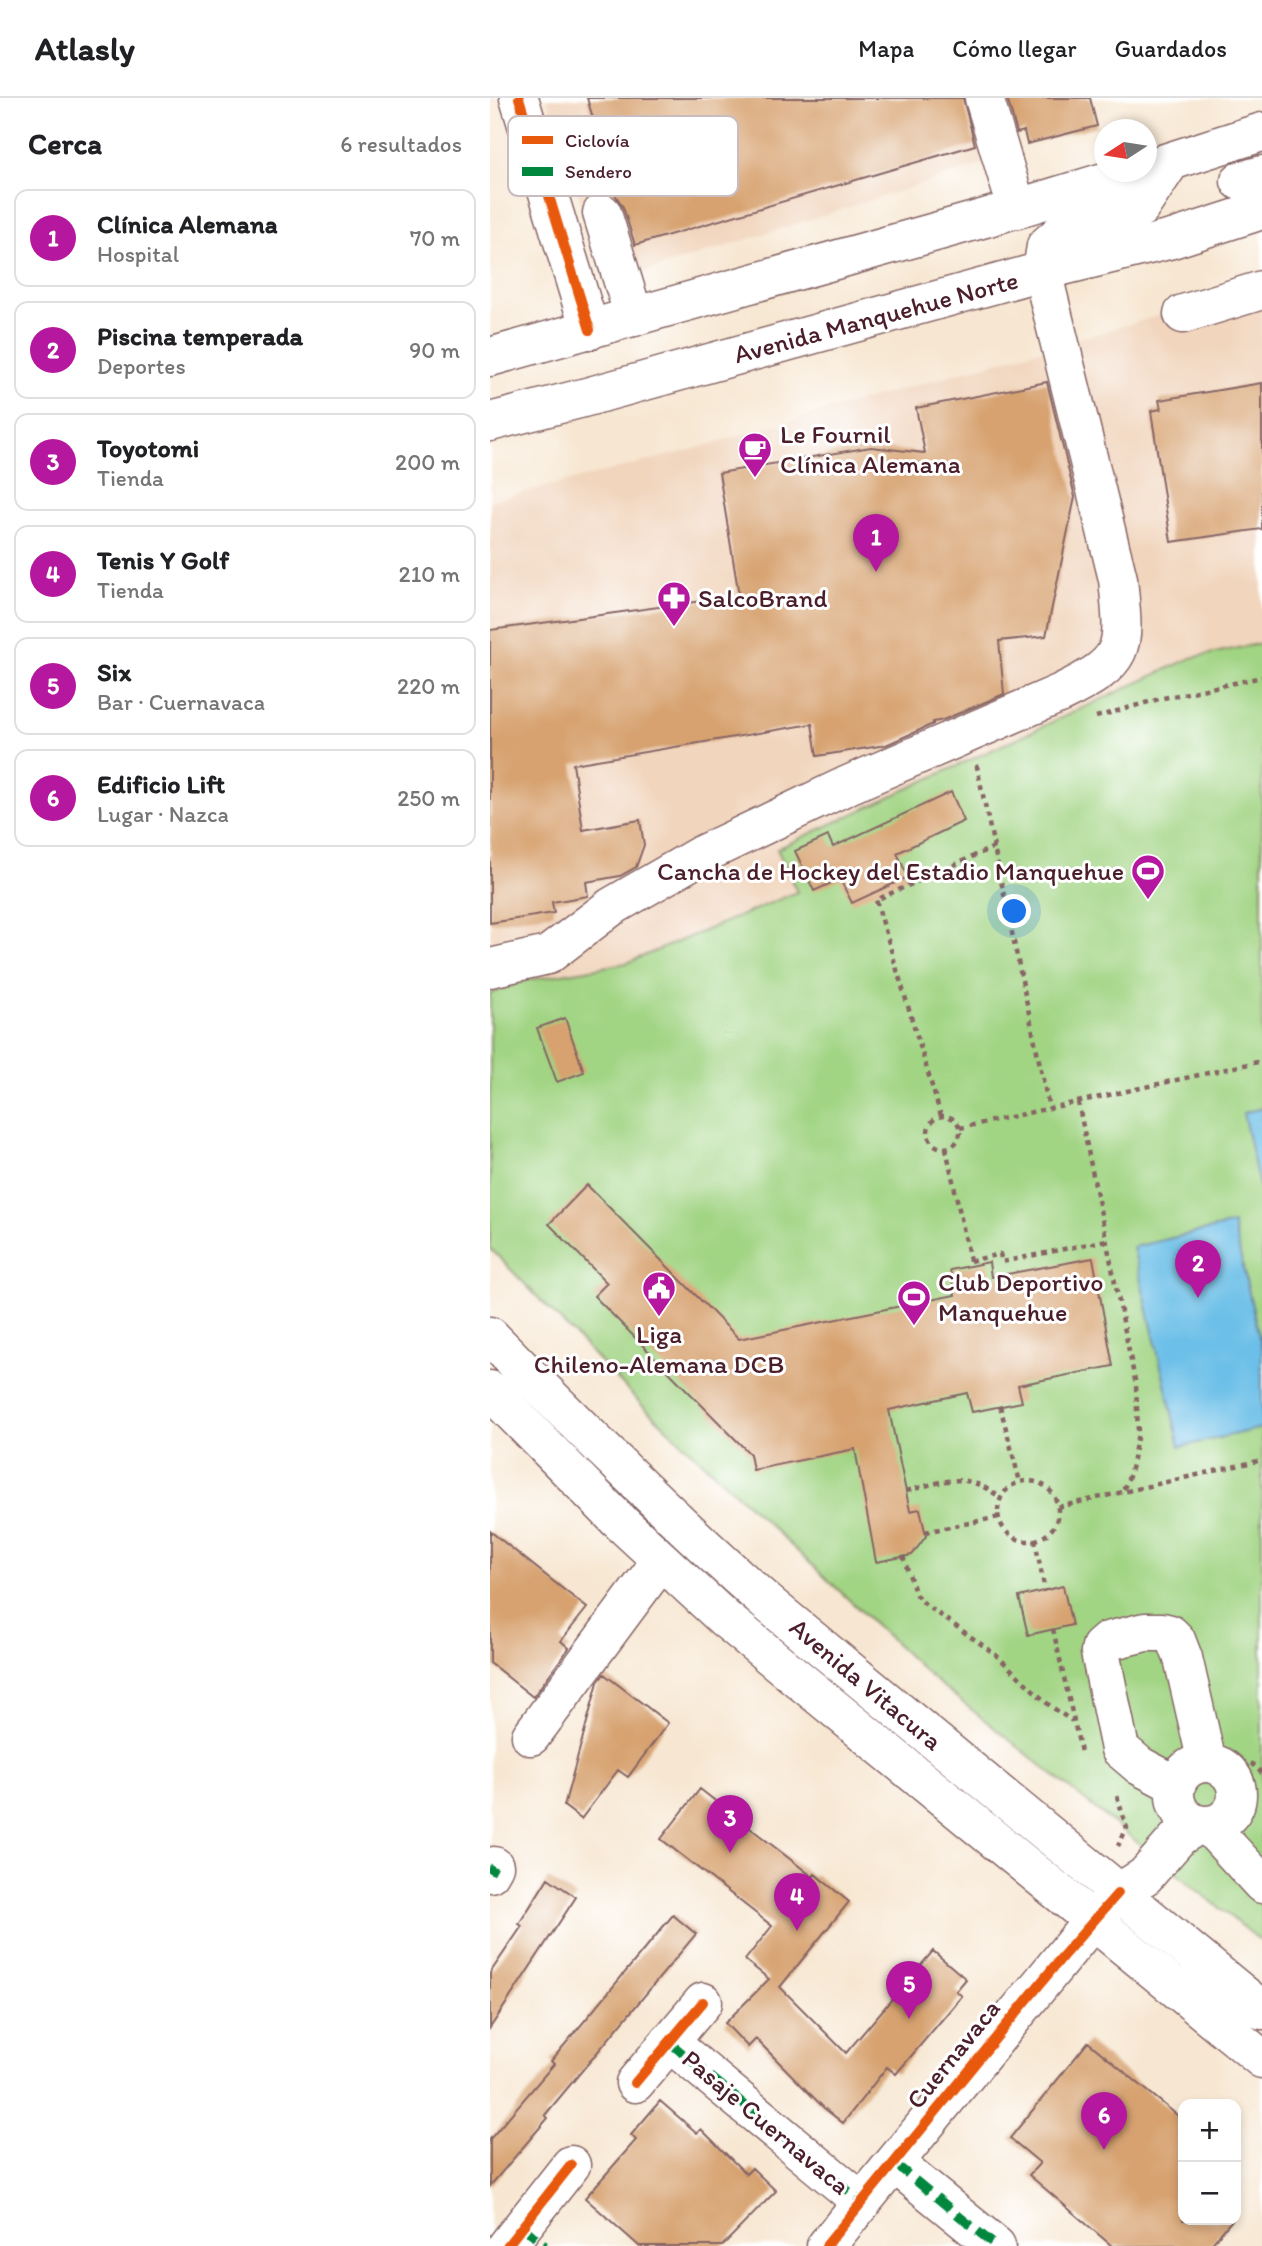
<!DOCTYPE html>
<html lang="es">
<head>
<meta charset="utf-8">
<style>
	:root { --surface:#fff; --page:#f2f2f2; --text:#202124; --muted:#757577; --line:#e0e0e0; --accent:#b5179e }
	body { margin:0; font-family:Itim,sans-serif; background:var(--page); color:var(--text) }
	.controls { position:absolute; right:21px; bottom:21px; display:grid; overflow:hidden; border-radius:14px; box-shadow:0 4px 10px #0003 }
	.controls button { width:63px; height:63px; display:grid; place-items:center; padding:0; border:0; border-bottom:2px solid var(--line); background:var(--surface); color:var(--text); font:35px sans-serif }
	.compass { position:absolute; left:604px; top:21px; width:63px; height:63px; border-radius:50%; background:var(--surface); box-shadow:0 4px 10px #0003; rotate:258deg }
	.you { position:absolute; left:525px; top:814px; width:24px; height:24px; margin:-18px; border:5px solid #fff; border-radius:50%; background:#1a73e8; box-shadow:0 0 0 10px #1a73e833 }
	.badge { display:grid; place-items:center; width:46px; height:46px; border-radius:50%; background:var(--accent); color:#fff; font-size:23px; font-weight:700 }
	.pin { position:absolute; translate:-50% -58px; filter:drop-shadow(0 2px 4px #0008) }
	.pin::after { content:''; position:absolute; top:37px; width:24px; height:21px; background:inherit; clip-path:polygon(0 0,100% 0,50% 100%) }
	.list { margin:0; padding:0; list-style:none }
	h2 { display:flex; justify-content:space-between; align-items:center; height:91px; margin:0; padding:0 28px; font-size:30px }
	h2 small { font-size:23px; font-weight:400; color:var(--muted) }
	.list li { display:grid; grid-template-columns:46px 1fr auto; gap:21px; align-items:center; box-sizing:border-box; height:98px; margin:0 14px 14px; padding:0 14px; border:2px solid var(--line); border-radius:14px }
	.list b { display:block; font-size:26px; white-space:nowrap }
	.list p { margin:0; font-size:23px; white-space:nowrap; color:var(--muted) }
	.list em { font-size:23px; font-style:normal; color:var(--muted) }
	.map { position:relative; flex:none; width:772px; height:2148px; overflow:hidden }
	header { display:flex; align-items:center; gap:42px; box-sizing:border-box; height:98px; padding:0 35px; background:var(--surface); border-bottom:2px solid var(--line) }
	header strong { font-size:33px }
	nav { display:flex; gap:38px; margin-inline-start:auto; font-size:24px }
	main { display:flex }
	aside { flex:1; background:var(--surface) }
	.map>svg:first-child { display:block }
	.built { fill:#f1d5bd }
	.green { fill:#a1d483; stroke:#767a57; stroke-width:2 }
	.water { fill:#6cbfe8; stroke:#5b6f8a; stroke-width:2 }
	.building { fill:#d7a26f }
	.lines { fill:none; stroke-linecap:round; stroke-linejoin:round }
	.minor-casing { stroke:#876565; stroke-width:41 }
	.major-casing { stroke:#876565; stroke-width:41 }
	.path { stroke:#876565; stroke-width:4.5; stroke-dasharray:5 5; stroke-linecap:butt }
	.minor { stroke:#fff; stroke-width:38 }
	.major { stroke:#fff; stroke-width:38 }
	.quiet { stroke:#00873e; stroke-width:9; stroke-dasharray:18 9; stroke-linecap:butt }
	.cycleway-casing { stroke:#fff; stroke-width:15 }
	.cycleway { stroke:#e8590c; stroke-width:10 }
	.labels { text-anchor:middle; stroke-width:6; stroke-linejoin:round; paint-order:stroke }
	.street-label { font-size:26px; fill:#4a1f2b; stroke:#fff }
	.poi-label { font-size:26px; fill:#4a1f2b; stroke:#fff; text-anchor:start }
	.key { fill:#fff; stroke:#c9bcbf; stroke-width:2 }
	.key-label { font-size:19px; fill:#4a1f2b }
</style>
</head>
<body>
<header>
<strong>Atlasly</strong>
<nav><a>Mapa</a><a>Cómo llegar</a><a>Guardados</a></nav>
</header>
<main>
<aside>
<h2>Cerca<small>6 resultados</small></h2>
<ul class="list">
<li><span class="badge">1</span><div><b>Clínica Alemana</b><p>Hospital</p></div><em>70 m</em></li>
<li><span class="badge">2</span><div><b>Piscina temperada</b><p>Deportes</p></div><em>90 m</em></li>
<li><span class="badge">3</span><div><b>Toyotomi</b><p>Tienda</p></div><em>200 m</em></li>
<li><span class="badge">4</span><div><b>Tenis Y Golf</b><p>Tienda</p></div><em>210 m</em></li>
<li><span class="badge">5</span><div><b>Six</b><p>Bar · Cuernavaca</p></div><em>220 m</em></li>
<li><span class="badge">6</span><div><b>Edificio Lift</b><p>Lugar · Nazca</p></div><em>250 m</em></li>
</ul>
</aside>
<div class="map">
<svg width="772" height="2148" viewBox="0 0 772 2148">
	<rect width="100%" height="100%" fill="#fff"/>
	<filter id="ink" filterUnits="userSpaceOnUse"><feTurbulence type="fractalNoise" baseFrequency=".0143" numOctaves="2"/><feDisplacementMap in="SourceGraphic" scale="14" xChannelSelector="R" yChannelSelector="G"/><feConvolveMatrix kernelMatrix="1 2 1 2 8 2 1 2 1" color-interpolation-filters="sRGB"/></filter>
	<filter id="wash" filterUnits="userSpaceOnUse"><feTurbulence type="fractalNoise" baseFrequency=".00686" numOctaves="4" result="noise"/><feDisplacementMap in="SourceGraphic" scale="28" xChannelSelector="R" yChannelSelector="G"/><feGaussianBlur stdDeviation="1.57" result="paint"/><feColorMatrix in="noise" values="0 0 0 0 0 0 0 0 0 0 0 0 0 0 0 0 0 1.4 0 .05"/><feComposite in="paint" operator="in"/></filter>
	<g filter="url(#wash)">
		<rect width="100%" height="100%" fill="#f7e7d2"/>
		<!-- built -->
		<path class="built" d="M57,0H506L523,57L117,186Z
			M772,188V545L701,560L287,751L307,793L137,865L37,882L0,896V403L193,354Z"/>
		<!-- green -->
		<path class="green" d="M772,545V1844L442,1580L152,1307L0,1150V896L37,882L137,865L307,794L287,751L701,560Z"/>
		<!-- water -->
		<path class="water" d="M772,1010V1101L753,1015Z
			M743,1126L772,1251V1330L690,1349L643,1149Z"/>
		<g id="blocks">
			<!-- building -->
			<path class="building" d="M97,0H473L485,47L145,147L133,109L126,98Z
				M517,0H600L607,28L537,46L534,33L527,35Z
				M557,284L585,399L556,538L509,543L514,596L453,622L443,624V626L396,647L327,658L322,626L83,666L93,732L150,722L154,747L146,769L130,778L96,784L98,798L62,804L64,815L0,825V532L249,498L229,375L381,349L435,355L426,310Z
				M772,285V431L681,444L661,313L671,311L669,302Z
				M461,694L474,723L407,755L418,779L362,805L350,781L324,793L305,753L338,738L343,749Z
				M75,920L94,974L67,984L47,930Z
				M97,1087L249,1241L465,1197L460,1172L499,1164L501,1179L603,1160L623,1268L528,1287L532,1304L482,1314L477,1295L399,1312L420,1413L430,1411L436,1438L422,1457L386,1464L365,1351L263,1372L260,1356L104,1198L117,1185L59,1126Z
				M0,1433L97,1510L71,1543L79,1550L43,1599L0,1565Z
				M573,1488L582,1527L538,1537L529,1499Z
				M114,1576L178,1625L138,1679L128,1672L91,1721L74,1708L108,1584Z
				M210,1691L323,1779L325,1776L359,1804L290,1889L356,1955L443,1853L476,1881L466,1893L472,1898L406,1976L397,1969L353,2025L334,2010L266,1941L258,1949L235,1925L279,1881L255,1862L282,1828L171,1741Z
				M58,1780L86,1799L0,1930V1875L32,1828L29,1826Z
				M183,1817L206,1836L55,2017L58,2020L0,2088V2041L64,1966L61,1963Z
				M598,1944L693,2022V2122H742L720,2148H622L539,2077L550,2065L520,2040Z
				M170,2003L207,2035L211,2031L256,2076L262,2070L286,2093L232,2148H149L95,2100L146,2042L141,2037Z"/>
		</g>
	</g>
	<g filter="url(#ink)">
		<use href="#blocks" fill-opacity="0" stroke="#876565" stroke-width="2"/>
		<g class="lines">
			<!-- minor casing -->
			<g class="minor-casing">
				<path id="minor" d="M29,0L100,232
					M494,0L527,111
					M750,83L772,77
					M112,115L144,219
					M693,216L772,192
					M0,870L58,857L121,809L211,757L358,687L571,595C638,562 635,552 628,481L552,173
					M41,1638L171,1463
					M685 1696a31 31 0 1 1 62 0a31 31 0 1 1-62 0Z
					M686,1687L650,1668L630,1651L610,1554L611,1549L618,1543L655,1534H672L680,1536L686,1542L693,1560L717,1665
					M718,1727L772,1786
					M0,1775L4,1768
					M179,1944L372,2104
					M145,1985L213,1904
					M404,2065L506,2148
					M17,2148L81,2067
					M336,2148L603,1822L628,1795L655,1778L689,1739L708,1727"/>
			</g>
			<!-- major casing -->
			<g class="major-casing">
				<path id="major" d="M656,71L772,34
					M552,173L556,148L574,132L650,110L681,63
					M0,259L495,120L647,74
					M0,324L93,300L552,173L682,141L772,112
					M0,1238C89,1329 179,1418 275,1503L772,1912
					M0,1292L128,1422L234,1520L772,1961"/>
			</g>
			<!-- path -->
			<path class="path" d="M606,619L669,601L772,579
				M489,668L487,669L559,1010
				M588,1004L646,1287L648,1335L640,1376L632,1395
				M438 1034a16 16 0 1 1 32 0a16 16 0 1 1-32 0Z
				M451,1018L386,802L504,749
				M470,1030L772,963
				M456,1050L481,1167
				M480,1163L510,1156L512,1164L617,1142
				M510,1308L530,1384
				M508 1413a30 30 0 1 1 60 0a30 30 0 1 1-60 0Z
				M416,1393C458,1383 473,1372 511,1400
				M568,1409L772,1362
				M435,1434L509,1419
				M545,1442L555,1493
				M413,1458L426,1497L436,1507L505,1556L559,1607L582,1623
				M563,1531L591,1654
				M751,1663L762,1666L772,1675
				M627,1698L637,1730L628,1748"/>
			<!-- minor -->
			<use href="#minor" class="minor"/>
			<!-- major -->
			<use href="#major" class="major"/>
			<!-- quiet -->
			<path class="quiet" d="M0,1775L4,1768
				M179,1944L372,2104
				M404,2065L506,2148
				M32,2128L55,2148"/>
			<!-- cycleway casing -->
			<g class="cycleway-casing">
				<path id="cycleway" d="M29,0L100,232
					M145,1985L213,1904
					M17,2148L81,2067
					M336,2148L572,1859L628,1795"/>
			</g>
			<!-- cycleway -->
			<use href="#cycleway" class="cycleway"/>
		</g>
	</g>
	<!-- icons -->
	<defs>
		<g id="cafe-pin" transform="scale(1.75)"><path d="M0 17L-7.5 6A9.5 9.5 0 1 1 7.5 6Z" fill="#b5179e" stroke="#fff"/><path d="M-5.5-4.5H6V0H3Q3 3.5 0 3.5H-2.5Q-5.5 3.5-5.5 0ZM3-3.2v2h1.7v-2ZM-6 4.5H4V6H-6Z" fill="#fff"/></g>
		<g id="pharmacy-pin" transform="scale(1.75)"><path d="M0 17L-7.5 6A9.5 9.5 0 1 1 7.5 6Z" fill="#b5179e" stroke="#fff"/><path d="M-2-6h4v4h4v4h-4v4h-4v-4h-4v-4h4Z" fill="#fff"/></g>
		<g id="stadium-pin" transform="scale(1.75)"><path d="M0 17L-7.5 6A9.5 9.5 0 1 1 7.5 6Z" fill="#b5179e" stroke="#fff"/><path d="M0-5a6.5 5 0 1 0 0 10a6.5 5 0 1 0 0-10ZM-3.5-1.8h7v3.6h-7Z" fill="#fff"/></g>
		<g id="civic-pin" transform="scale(1.75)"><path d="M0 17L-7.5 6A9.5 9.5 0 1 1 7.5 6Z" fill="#b5179e" stroke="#fff"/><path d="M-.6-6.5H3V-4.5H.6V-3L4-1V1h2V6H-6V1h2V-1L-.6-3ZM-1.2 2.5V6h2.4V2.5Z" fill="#fff"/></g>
	</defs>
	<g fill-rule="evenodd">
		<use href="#cafe-pin" x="265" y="351"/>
		<use href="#pharmacy-pin" x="184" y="500"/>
		<use href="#stadium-pin" x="658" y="773"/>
		<use href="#civic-pin" x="169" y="1190"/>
		<use href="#stadium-pin" x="424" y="1199"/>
	</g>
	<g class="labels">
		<!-- street labels -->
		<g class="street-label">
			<text transform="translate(386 219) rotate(-15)" y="9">Avenida Manquehue Norte</text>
			<text transform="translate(376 1586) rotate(40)" y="9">Avenida Vitacura</text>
			<text transform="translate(463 1956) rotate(-51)" y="9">Cuernavaca</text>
			<text transform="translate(276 2024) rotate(40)" y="9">Pasaje Cuernavaca</text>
		</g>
		<!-- poi labels -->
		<g class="poi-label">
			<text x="290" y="345">Le Fournil<tspan x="290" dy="30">Clínica Alemana</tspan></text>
			<text x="208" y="509">SalcoBrand</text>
			<text x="634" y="782" text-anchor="end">Cancha de Hockey del Estadio Manquehue</text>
			<text x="448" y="1193">Club Deportivo<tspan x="448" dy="30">Manquehue</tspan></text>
			<text x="169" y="1245" text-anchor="middle">Liga<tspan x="169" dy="30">Chileno-Alemana DCB</tspan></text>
		</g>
	</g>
	<!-- legend -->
	<rect x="18" y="18" width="230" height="80" rx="10" class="key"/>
	<rect x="32" y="38" width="31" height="8" fill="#e8590c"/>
	<rect x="32" y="69" width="31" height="9" fill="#00873e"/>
	<g class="key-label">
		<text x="75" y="49">Ciclovía</text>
		<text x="75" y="80">Sendero</text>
	</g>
</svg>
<div class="controls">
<button>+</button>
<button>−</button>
</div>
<svg class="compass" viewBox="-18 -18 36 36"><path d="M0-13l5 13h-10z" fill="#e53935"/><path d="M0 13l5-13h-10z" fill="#757577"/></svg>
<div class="you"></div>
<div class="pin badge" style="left:386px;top:474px">1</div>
<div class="pin badge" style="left:708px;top:1200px">2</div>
<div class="pin badge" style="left:240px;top:1755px">3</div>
<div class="pin badge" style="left:307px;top:1833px">4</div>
<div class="pin badge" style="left:419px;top:1921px">5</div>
<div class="pin badge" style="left:614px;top:2052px">6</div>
</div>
</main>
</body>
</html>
